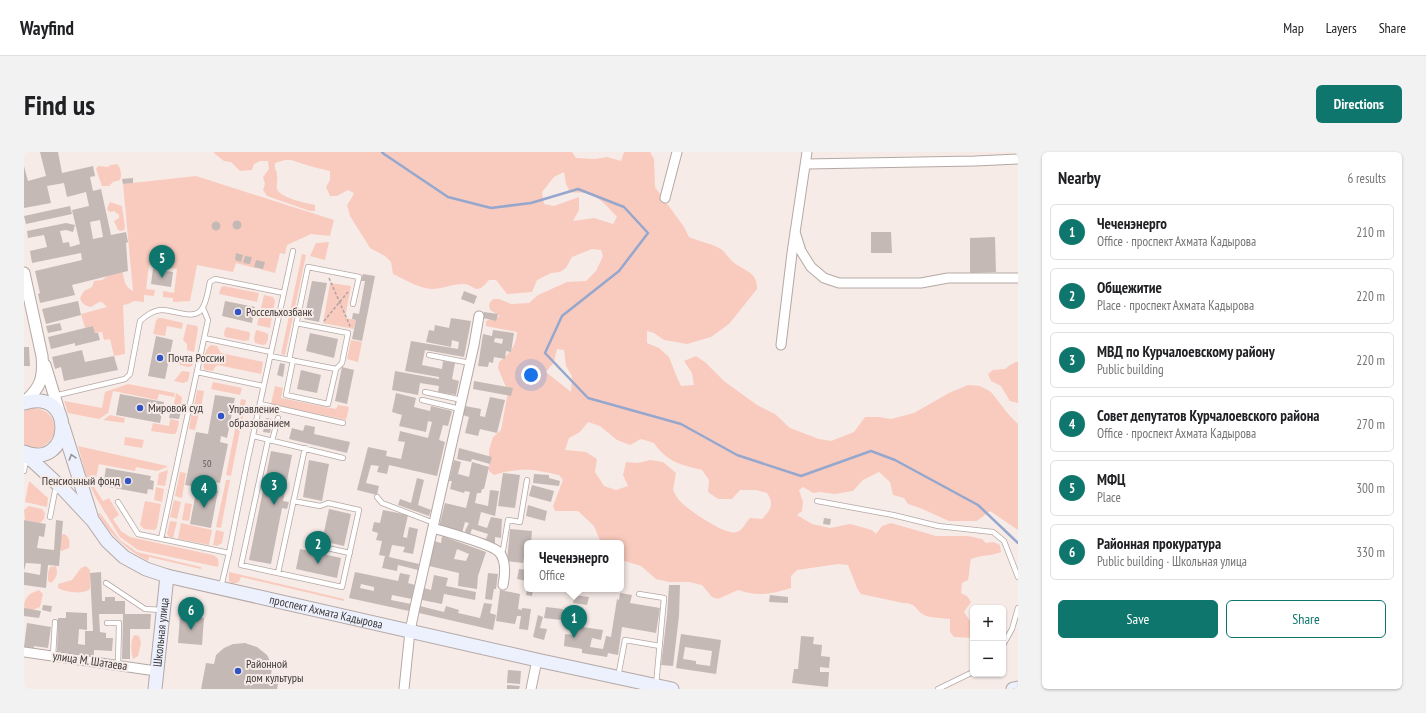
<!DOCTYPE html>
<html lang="en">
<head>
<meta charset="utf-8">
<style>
	:root { --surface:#fff; --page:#f2f2f2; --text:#202124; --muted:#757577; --line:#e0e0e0; --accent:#0f766e }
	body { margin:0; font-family:"PT Sans Narrow",sans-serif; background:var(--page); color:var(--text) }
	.controls { position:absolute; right:12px; bottom:12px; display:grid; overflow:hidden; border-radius:6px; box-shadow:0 1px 3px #0004 }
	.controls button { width:36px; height:36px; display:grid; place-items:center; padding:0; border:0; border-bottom:1px solid var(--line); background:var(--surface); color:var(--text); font:20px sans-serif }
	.you { position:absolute; left:507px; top:223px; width:14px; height:14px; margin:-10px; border:3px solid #fff; border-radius:50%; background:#1a73e8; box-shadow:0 0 0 6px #1a73e833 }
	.badge { display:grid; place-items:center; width:26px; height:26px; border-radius:50%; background:var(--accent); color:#fff; font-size:13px; font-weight:700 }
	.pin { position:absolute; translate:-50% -33px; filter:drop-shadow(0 1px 2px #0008) }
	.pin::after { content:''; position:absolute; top:21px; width:14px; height:12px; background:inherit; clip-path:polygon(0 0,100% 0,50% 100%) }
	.popup { position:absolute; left:500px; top:388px; width:100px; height:52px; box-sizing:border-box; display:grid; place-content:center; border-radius:6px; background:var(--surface); filter:drop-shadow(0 1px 3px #0005); font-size:13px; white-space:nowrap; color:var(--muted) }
	.popup b { font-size:15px; color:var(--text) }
	.popup::after { content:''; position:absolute; left:50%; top:100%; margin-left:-8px; border:8px solid transparent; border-top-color:var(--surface) }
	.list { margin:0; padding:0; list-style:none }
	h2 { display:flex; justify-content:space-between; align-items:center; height:52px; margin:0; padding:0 16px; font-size:17px }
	h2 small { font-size:13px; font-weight:400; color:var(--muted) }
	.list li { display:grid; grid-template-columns:26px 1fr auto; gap:12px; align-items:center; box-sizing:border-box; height:56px; margin:0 8px 8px; padding:0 8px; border:1px solid var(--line); border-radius:6px }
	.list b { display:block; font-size:15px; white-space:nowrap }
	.list p { margin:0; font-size:13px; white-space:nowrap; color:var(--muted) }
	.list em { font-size:13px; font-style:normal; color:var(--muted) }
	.actions { display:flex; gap:8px; padding:12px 16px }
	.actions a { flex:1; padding:9px 0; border:1px solid var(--accent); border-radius:6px; text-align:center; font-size:14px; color:var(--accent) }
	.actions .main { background:var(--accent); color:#fff }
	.map { position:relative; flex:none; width:994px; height:537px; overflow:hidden; border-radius:6px }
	header { display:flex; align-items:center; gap:24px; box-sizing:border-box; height:56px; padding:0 20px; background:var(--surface); border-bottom:1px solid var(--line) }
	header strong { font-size:19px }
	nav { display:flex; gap:22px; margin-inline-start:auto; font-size:14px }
	.intro { display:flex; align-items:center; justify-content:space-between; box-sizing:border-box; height:96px; padding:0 24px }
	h1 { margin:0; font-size:28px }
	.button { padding:10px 18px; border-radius:6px; background:var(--accent); color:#fff; font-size:14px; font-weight:700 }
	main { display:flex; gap:24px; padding:0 24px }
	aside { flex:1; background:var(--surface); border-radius:6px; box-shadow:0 1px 3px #0004 }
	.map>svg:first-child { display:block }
	.green { fill:#f9cbbe; fill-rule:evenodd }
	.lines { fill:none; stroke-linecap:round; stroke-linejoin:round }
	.stream { stroke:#96a7ce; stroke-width:2.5 }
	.building { fill:#c5b9b6; fill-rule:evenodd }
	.service-casing { stroke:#b4a8a5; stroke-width:6 }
	.minor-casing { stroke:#b4a8a5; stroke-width:11 }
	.tertiary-casing { stroke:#b4a8a5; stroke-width:13 }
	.secondary-casing { stroke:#b4a8a5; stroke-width:15 }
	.path { stroke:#ada3a1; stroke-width:1.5; stroke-dasharray:3 2; stroke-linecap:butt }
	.service { stroke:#fff; stroke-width:4.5 }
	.minor { stroke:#fff; stroke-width:9 }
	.tertiary { stroke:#fff; stroke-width:11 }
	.secondary { stroke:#ecf1fd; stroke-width:13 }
	.oneway { stroke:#94949a }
	.poi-dot { fill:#3054c4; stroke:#f7ebe7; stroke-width:1.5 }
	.labels { text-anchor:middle; stroke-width:4; stroke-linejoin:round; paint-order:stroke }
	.number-label { font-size:10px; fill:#5f5857 }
	.poi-label { font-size:12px; fill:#3d3837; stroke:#f7ebe7; text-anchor:start }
	.street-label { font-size:12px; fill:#3d3837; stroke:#f7ebe7 }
</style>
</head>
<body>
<header>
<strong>Wayfind</strong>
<nav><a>Map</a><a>Layers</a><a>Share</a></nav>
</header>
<div class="intro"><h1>Find us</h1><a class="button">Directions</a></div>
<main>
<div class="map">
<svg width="994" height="537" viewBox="0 0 994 537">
	<rect width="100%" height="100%" fill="#f7ebe7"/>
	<!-- green -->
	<path class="green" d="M190,0H548L552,6L571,7L583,5L597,9L600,0H626L630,7L631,35L660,75L665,85C674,89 689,92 697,97C701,100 704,105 708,109C719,119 734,119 733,137L705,172L687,185L663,192L640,188L630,181L623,179V191L635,196L645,205L652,223L657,234L670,233L668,221L660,209L672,204L682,211L700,229L733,253L751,262L766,276L795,287L807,289L830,280L841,265H855L867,267L890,261L925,241L944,233L956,234L967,240L985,263L994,272V378L966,359L953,369H925L896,356L884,352L880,346L869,343L866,330L855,320L839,328L829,339L811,342L796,340L789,341L779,335L775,338L779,350L778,359L773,363L788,372L806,376L826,372L848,378L852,382L858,374L867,371L912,384H944L958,387L962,391L969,390L976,393L977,400C968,404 957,403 947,407C945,414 946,421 944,428L938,431L937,441L943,444L947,450L940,460L946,469L949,468V486L930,485L926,480V467C920,466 905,466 900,463C891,458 893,451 879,451L837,442L833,436L824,413L814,412L773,418L767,424V436C747,442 734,445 714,438L694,447L688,445L678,433L665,430H645L632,427L617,414L597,408V391H577L570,374L554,359H531L529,354L539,328L535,323C509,317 497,315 470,323L465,319V298L469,285L477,278L484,240L474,216L475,210C486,201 492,195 493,180L462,174V169L476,164L466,158L465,152L469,147H475L487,152L505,151L514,143L543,130L562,129L572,119L579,104L577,98L568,97L548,105L542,116L536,120L527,121L513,128L508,140L483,142L472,128H465C451,146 450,131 439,132C428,132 418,137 408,137C396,137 380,127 369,122L367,110L361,104L346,96L326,64L323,53L327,47L330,41L324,38L313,44H306L302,35L306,28V19L289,15L267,8H261L251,11C250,18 253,18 253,23C254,28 252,32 253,37C256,46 282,51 291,53V59H286L243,44L239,38L241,32L239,25L245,17L244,9H236L230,12L228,18L216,19L207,10L200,9L191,2ZM540,20L542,32L546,40C551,41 558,40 562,41C575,44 585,56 593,65L589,72L570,66L549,69L555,58V45L530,54L520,52L518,40L530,25ZM533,197L540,198L542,214L548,224L547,240L522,220L530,210ZM564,270L576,274L593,288L606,293L617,287L630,291C643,310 657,313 678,318L685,328L684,340L694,347H708L716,338H732L743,341C751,353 746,358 738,367L726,366C721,371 719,378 713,380C702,384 666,359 658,351C654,348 651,342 649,338L652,321L639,310L626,308L614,311L602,310L599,323L604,334L592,338L580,334L571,320L573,307L562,300L541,298L545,286L556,280Z
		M93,12C97,16 98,23 96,28L89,30L85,34H78L72,17L74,14L84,15L86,13Z
		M172,24L310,68L306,84L287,82L263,93L261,102L256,101L251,121L212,111L209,120L173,113L166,149L149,150V146L139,145V139L150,141L153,117L125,113L122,137L131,138L130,144L120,143V150L110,149L104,152L99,153L101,202L90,204L86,187L80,188L78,180L71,181L69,174L61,176L57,162L83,155L78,150H75L67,155C61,154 58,152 56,146L60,139L68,135L70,129L78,128L92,118L99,121C100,129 102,136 109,139L99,32Z
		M86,50L98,54L101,75L100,78L97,79L94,78L90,69L95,66V63L90,59L87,60L84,59L83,56Z
		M305,90L301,108L286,104L292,91Z
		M278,102L282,103L261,203L257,202Z
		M306,131L327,134L321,166L332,168L330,177L299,171Z
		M200,134L235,141L233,150L195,142L197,135Z
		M240,143L249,145L251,149L246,176L233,173Z
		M134,166H138L159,171L158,177L143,174L141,184L129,182L132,169Z
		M163,172L173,174L174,177L170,200L163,198V192L159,188Z
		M203,175L225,180L226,182L225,188L221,189L201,185L200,182L201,177Z
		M232,178L240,180L244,182V187L242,192L239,193L231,191L230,186Z
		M327,188L338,190L334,210L323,207Z
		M187,193L193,194L197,201L239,210L237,222L194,213L191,215L189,219L181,218C177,212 181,196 187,193Z
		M156,203H160L168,205L170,209L168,214L164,215L156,213L154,209Z
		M992,210H994V251L986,249L977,234L967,229L964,222L969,218L981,217L986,213Z
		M158,219L166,220L164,229L159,231L150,229Z
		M189,230L218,236L216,243L187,237Z
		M104,232L151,241L150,245L135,242L133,248L89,239L84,261L75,267L44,261L40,249L78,256L81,240Z
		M251,234L259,236L257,246L312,257L314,253L325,255L322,268L247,252Z
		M173,238L180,239L177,256L170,255Z
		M152,241L158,245L157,257L149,256Z
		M217,247L222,248L207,324L202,323Z
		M10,256C46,260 29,309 0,292V259Z
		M168,259L175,261L171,278L165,277Z
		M86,263L101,266L100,271L79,268Z
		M146,267L155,269L153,279L151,282H147L127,279L129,271L145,274Z
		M101,285L120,288L118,296L100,293Z
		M54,294L143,314V315L133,319L112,315L111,319L75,312L70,335L79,349L85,346L95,363L89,367L97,379L106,385L189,403C195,406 195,409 194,415L114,398L96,385L71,344L62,323Z
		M144,318L141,334L133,333L135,321Z
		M156,320L162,321L158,346L151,344Z
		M202,328H206L197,376L192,375Z
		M5,329L24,346L23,355L1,350Z
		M132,335L140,337L138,350L130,348Z
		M150,348L157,350L153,367L146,365Z
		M121,349L137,352L133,375L131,378L120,377L116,373Z
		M161,351L168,352L165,369L158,368Z
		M5,354L18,357L21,361L20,367L16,371L1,368L0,358Z
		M76,361L96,388L113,400L177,415V417L125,405L124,409C102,397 87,384 74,362Z
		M146,369L153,370L149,386L145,385L143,382Z
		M157,371L188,378L185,393L154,387Z
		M192,378L200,380L198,391L193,394L189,393Z
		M40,382C46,385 46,390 45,396L38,399L34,395L37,383Z
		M32,414C34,421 33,426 27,431L24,429V421L26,415Z
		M62,414L66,418V437C59,443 41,440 34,436V432L48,428L57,416Z
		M205,420L320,447V449L217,425L215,430L209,432L205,429Z
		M15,438L19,442L16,455L9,458H2L0,455C0,445 6,441 15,438Z
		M110,483L115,484L117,491L114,504L109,507C107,499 106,491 110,483Z"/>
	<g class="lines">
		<!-- stream -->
		<path class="stream" d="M358,0L360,2L424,45L467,56L507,51L554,37L600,55L624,81L595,119L538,164L521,201L564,246L657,272L713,303L777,324L847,299L871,308L954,353L994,391"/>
	</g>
	<!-- building -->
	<path class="building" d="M16,0H34L38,21L69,14L71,24L66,25L69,39L77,37L87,83L102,80L104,90L102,91L104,119L48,133L51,143L16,151L14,142L16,141L11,119L58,108L57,101L8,111L6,99L23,95L20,83L4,86L3,79L42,71L51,73L49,80L42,78L36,79L39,91L45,90L46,95L56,92L48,58L65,54L62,40L43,45L40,31L23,34L27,51L0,56V14L4,29L22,24ZM76,68L79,85L69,87L66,70Z
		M109,26V31L99,32L98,27Z
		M46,54L48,62L2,72L0,64Z
		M208.5 73a4.5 4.5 0 1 1 9 0a4.5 4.5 0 1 1-9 0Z
		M187.5 74a4.5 4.5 0 1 1 9 0a4.5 4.5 0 1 1-9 0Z
		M847,80H867L868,101H847Z
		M971,85L972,120L946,121V86Z
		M212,101L219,103L217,110L211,108Z
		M221,104L228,105L226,112L219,111Z
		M232,108L241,110L239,117L230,115Z
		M129,117L149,120L147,135L127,132Z
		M339,122L351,124L338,189L328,187L332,168L328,167L329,161L335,162L341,129H337Z
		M288,129L303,131L295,170L280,167Z
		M440,139L453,144L450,152L437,147Z
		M54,149L57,163L22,172L18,157Z
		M201,149L231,155L228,171L198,164Z
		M460,160L474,162L472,169L459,166Z
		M427,166L447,169L440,205L401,198L398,213L418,217L419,209L431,211L428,227L435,229L432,243L414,240L415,234L396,231L394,243L368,238L371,219L415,227V225L381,219L387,189L434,197L435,190L428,188L427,195L402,190L405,178L410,179L411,173L425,176Z
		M36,171L38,178L24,181L22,174Z
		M69,174L71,181H74L76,188L51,194V191L27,197L24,185Z
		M469,178L490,181L487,200L482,199L481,207L470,205L469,211L465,210L464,215L454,214L459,182L468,184ZM471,186L479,187L478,192L470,190Z
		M286,181L314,187L310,206L282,199Z
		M132,184L149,188L141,227L124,224Z
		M0,195H5L6,214H0Z
		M58,198L61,210L90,204L94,218L40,229L37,215L31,217L28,205Z
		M256,211L261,212L259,225L253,223Z
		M318,215L330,218L323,252L311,249Z
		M277,218L297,223L293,241L273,237Z
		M450,229L489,236L487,244L449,237Z
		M372,241L392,246L390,255L406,259L407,254L428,259L424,274L419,273L415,288L421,290L413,324L365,313L363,322L353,320L355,314L347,313L342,331L355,334L353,343L333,338L344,295L363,299L362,304L377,307L381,290L374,289L376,279L404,286L408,270L404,269L402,280L375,274L378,263L368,260Z
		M96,242L140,250L136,271L92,263Z
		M191,243L211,246L203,286L197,284L196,290L204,292L196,331L189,330L187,338L194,339L187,376L166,372L173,335L161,333L172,280L184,282Z
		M466,245L481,248L473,281L456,277L454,284L441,281L445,265L439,263L441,254L457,257L456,264L461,265Z
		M147,257L157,259L155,267L145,266Z
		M242,266L249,267L246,281L239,280Z
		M281,273L291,275L290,282L326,290L323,301L265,287L268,276L279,279Z
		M435,296L468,305L466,312L448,307L447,310L433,307Z
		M247,299L268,303L259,349L265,350L263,357L258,356L247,412L225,408Z
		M285,308L305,312L298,349L279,345Z
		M430,308L437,310L434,322L445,325L448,310L465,315L460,337H458L457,341H453L451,351L464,354L466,338L475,339L471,364L457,360L454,373L463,376L467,365L478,367L477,386L471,385V393L452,387L453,385L462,387L464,382L448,377L445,385L441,379L445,371L441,370L438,381L415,374L421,351L442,356L446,340L441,339L440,341L426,337L428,329H425Z
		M82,316L127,324L126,328L130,329L129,338L124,337L123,342L79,334Z
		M479,321L496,323L491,356L474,354Z
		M510,322L525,323V326L536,329L535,334L509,331Z
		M393,326L400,328L394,353L407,358L405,364L374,353L376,347L387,351Z
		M508,333L530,339L527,350L505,344Z
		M504,353L523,359L521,369L502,364Z
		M305,357L327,362L320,394L298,389Z
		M359,358L384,363L379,385L383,386L385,375L394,377L389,402L379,400L381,395L368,393L365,405L395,412L394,418L374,413L373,419L358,416L361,404L355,403L358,389L352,388L354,381L348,379L350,370L356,371Z
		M800,366L807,367L806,373L799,372Z
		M0,368L22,372L20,385L15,384L13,396L30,398L32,368L39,369L35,414L24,413L22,436L0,433V420L16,423L17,412L2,411L0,419Z
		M486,377L508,379L507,391H503V405H500L499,411L483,409Z
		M418,384L462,400L454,424L453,437L434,434L435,421L405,414L410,389L417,391ZM433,397L445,402L442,409L430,407Z
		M276,397L317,406L313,426L272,417Z
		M495,417L503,418V429L493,427Z
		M77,420L78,449H81V445H91V449H101V462H127L126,477H106V507H98L99,462H75L76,480L82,481V486H89L88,499L70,498V505L33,499L34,466H42V460L63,461V478L55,477L54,492L61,493V479H69L66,421Z
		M331,420L374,429L376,421L386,423L384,431L391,433L388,447L368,443L367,448L387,452L385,459L325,446ZM337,432L350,435V439L336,436Z
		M464,421L474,422L472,437H470L468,448L461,447Z
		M410,423L424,426L422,434L452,440L451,448L420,442L418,452L398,448L400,436L407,438Z
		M645,433H656L655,464L649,514L637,513L643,463Z
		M503,437H509L508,444L502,443Z
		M476,438L496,442L494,457L498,458V456L507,457L504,478L495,477L497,464H493L491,472L472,469Z
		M596,441L608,443L606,451L636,456L632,481L598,475L594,503L584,501L583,505L558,501V497L540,494L541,482L550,483L552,474L579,478L577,488L568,486L566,495L579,497L582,484L587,485L593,447L595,448Z
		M550,443L565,445L563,453L549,451Z
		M746,443L764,445V451L745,450Z
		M460,451L468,452L466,461L472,463L469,478L395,461L396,454L420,460L422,454L435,458L434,461L456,466Z
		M19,453L28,454L27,460L18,458Z
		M522,455L539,457L537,468L520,466Z
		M0,456L17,459L15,466L0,464Z
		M514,463L519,465L516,476L523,477L520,488L509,485Z
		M156,464L180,466L178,493L154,491Z
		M3,471L27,475L24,496L10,494V496L0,495Z
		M657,482L697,488L692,522L652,516ZM661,495L688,499L686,514L672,512V509L659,507Z
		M777,484L790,485L789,492L798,493L797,504L806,505L805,516L796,515V520H805L804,535L768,531L770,517H774Z
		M221,491L233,495L243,503L248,513L247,524L255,526L253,537H177L182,511L190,512L192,503L200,496L209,492Z
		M484,518L497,519L496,532L483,531Z
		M483,533L496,534L495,537H483Z"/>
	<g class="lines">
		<!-- service casing -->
		<g class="service-casing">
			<path id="service" d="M180,186L247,200
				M405,203L446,211
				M246,204L312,217
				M265,208L284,115L335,125L329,152
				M269,208L262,243L304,252L312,217L318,211L324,181L272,171
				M173,220L239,234
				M401,240L438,248
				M30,244L101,227L106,222L116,169C122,164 129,158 138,158C151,158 172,170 179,155C183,148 184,138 186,130L191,127L260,141
				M398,248L436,257
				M236,252L319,271
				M229,284L319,306
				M244,288L217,413L318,435L335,358L304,351L296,354L269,349
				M248,289L254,266
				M0,319L1,313L5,308
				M353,345L358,351L410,371
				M793,349L869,363L914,374L969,380L980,389L994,425
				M94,350L114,382L205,401L223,311L269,99
				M26,365L31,339L35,335
				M137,387L184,168L179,156
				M285,392L326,401
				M475,400L479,398L484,368L496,370L503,328
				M254,421L281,296
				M82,431L121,457L139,458
				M197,435L205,401
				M615,442L640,446L632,533
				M83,471H95L94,513
				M979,493L988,477L994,456
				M29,504L31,470
				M594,525L601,488L636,494
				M914,537L949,520"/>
		</g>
		<!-- minor casing -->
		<g class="minor-casing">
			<path id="minor" d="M782,12L951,9L994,7
				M641,46L653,0
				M771,80L777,99L787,115L800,126L815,131H897L924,126H994
				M757,193L768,101L783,0
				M409,376C422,380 467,392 475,400C483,409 481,423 479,433
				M0,500L132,519
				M380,537L386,479L391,455L450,193L455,164
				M507,537L513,508"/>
		</g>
		<!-- tertiary casing -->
		<g class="tertiary-casing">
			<path id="tertiary" d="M0,121L18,204C20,225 17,236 0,250
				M21,213L36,262"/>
		</g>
		<!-- secondary casing -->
		<g class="secondary-casing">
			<g id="secondary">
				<path d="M0,251C53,234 48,320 0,300"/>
				<path d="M39,275L67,364"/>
				<path id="s1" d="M0,301L40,338L69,369L83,389L100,405L122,417L143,424L513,508L648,537"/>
				<path id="s2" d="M131,537L143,424"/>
				<path d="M989,537L994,536"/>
			</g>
		</g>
		<!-- path -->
		<path class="path" d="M305,126L326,174V176
			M300,169L324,140"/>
		<!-- service -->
		<use href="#service" class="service"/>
		<!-- minor -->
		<use href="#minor" class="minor"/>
		<!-- tertiary -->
		<use href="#tertiary" class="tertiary"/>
		<!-- secondary -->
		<use href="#secondary" class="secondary"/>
	</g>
	<!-- one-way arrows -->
	<defs><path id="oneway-chevron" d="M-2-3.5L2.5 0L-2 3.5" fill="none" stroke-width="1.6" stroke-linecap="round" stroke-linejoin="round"/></defs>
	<use class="oneway" href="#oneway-chevron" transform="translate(48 305) rotate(-107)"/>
	<!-- markers -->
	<g class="poi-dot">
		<circle cx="214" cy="160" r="4"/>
		<circle cx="136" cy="206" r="4"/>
		<circle cx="116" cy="256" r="4"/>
		<circle cx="197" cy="264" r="4"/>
		<circle cx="104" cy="329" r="4"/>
		<circle cx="214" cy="519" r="4"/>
	</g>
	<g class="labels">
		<!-- number labels -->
		<g class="number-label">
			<text x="183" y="315">50</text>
		</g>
		<!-- poi labels -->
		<g class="poi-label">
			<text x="222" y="164">Россельхозбанк</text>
			<text x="144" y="210">Почта России</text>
			<text x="124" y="260">Мировой суд</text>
			<text x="205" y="261">Управление<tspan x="205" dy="14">образованием</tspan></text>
			<text x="96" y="333" text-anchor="end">Пенсионный фонд</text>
			<text x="222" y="516">Районной<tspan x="222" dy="14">дом культуры</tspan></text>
		</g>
		<!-- street labels -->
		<g class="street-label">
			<text dy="4" stroke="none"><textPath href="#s1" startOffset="355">проспект Ахмата Кадырова</textPath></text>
			<text dy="4" stroke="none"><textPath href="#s2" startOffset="57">Школьная улица</textPath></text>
			<text transform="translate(66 509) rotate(8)" y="4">улица М. Шатаева</text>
		</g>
	</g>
</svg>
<div class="controls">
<button>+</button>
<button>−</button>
</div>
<div class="you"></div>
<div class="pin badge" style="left:550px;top:486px">1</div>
<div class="popup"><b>Чеченэнерго</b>Office</div>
<div class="pin badge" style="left:294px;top:412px">2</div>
<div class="pin badge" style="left:250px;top:353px">3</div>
<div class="pin badge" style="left:180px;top:356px">4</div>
<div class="pin badge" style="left:138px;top:126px">5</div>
<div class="pin badge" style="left:167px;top:478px">6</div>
</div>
<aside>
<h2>Nearby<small>6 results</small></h2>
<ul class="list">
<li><span class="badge">1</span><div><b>Чеченэнерго</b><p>Office · проспект Ахмата Кадырова</p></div><em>210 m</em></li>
<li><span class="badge">2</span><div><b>Общежитие</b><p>Place · проспект Ахмата Кадырова</p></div><em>220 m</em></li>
<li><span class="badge">3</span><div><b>МВД по Курчалоевскому району</b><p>Public building</p></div><em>220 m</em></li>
<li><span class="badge">4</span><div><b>Совет депутатов Курчалоевского района</b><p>Office · проспект Ахмата Кадырова</p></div><em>270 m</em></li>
<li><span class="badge">5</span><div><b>МФЦ</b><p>Place</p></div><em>300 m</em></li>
<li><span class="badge">6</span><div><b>Районная прокуратура</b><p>Public building · Школьная улица</p></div><em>330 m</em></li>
</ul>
<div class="actions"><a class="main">Save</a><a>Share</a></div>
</aside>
</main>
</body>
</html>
